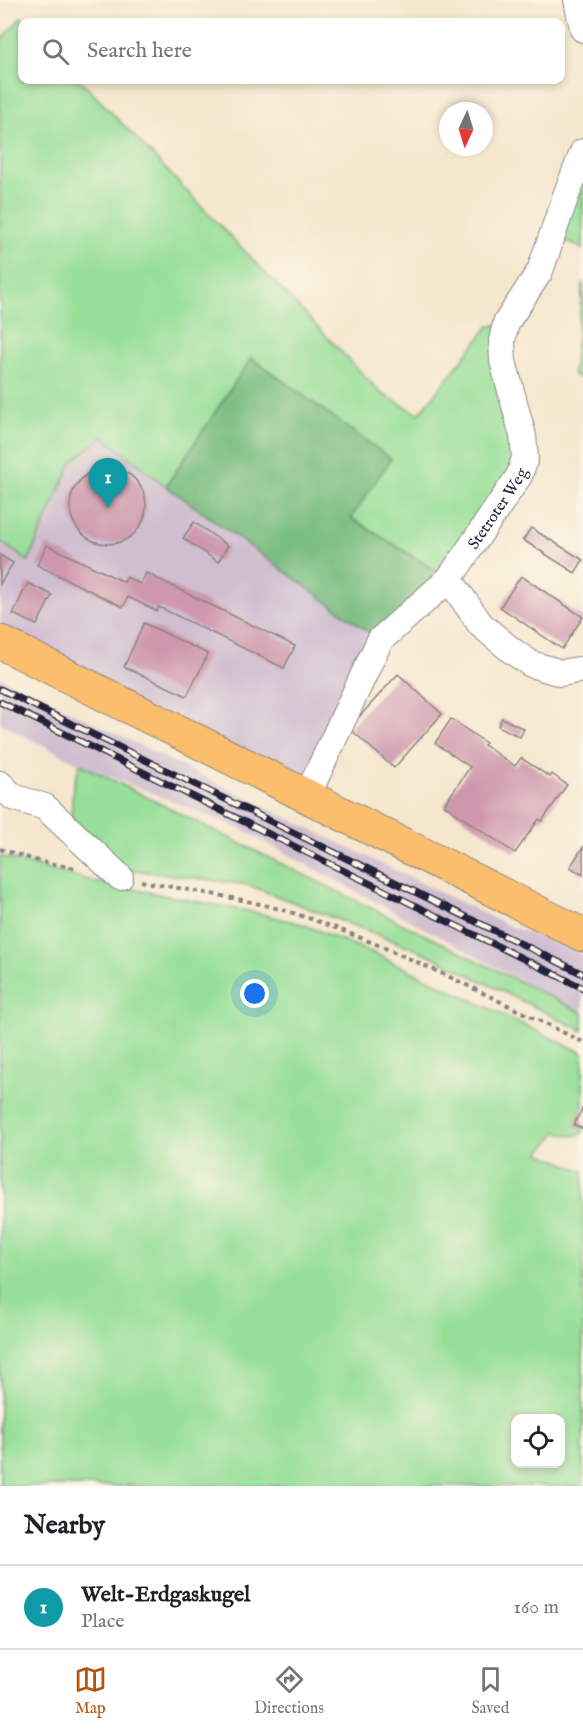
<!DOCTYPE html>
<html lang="en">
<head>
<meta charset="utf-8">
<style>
	:root { --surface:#fff; --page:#f2f2f2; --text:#202124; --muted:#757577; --line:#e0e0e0; --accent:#b45309 }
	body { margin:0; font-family:"IM FELL English",serif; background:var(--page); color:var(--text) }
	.controls { position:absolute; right:18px; bottom:18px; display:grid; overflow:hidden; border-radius:12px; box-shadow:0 3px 9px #0003 }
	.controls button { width:54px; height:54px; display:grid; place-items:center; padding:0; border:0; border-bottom:2px solid var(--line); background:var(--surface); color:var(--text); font:30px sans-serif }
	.compass { position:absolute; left:439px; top:102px; width:54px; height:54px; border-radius:50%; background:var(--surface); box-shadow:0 3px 9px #0003; rotate:184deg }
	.you { position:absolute; left:255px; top:994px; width:21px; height:21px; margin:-15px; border:4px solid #fff; border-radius:50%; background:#1a73e8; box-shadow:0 0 0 9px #1a73e833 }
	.badge { display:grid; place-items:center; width:39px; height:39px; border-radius:50%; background:var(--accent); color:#fff; font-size:20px; font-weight:700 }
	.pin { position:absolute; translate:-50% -50px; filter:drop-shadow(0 2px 3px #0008) }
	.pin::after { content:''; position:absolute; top:32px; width:21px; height:18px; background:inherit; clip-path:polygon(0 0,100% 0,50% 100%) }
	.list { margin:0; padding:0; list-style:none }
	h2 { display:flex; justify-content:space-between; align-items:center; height:78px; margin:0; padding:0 24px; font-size:26px }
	h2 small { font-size:20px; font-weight:400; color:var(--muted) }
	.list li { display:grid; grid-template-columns:39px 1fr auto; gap:18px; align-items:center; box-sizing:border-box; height:84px; padding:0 24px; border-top:2px solid var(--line) }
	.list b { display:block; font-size:22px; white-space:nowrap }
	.list p { margin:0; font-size:20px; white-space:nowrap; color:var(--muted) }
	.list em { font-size:20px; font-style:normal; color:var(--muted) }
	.icon { flex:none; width:33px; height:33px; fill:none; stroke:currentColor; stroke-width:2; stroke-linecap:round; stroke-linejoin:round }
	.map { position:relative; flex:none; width:583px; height:1486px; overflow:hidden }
	.search { position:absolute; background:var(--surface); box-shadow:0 3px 9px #0003; left:18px; right:18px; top:18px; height:66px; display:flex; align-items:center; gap:15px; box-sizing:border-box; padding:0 21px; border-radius:12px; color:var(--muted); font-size:22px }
	.sheet { height:162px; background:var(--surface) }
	nav { display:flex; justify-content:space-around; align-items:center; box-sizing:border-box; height:84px; border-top:2px solid var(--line); background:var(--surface); font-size:16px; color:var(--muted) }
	nav a { display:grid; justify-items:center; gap:3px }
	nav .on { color:var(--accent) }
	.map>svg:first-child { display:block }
	.industrial { fill:#cfbdd0 }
	.green { fill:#98df99; stroke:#5d806a; stroke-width:1.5; fill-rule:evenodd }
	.forest { fill:#7abe81; stroke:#4e705e; stroke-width:1.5 }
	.building { fill:#ce97ac }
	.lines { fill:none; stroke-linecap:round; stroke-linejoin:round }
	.minor-casing { stroke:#8c8484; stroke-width:28 }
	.major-casing { stroke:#8c8484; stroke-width:35 }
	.path { stroke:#8c8484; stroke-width:4; stroke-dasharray:4.5 4.5; stroke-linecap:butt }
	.minor { stroke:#fff; stroke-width:26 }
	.major { stroke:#fabe6d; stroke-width:33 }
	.rail-casing { stroke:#22223b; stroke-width:7 }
	.rail { stroke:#fcf5e5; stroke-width:4.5; stroke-dasharray:14; stroke-linecap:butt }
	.labels { text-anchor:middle; stroke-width:5; stroke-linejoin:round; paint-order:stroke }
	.street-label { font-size:16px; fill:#22223b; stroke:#fcf5e5 }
</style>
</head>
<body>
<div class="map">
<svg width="583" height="1486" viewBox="0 0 583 1486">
	<rect width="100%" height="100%" fill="#fcf5e5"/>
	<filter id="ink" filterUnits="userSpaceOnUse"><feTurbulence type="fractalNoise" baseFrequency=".0167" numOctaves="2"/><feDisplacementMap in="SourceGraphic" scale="12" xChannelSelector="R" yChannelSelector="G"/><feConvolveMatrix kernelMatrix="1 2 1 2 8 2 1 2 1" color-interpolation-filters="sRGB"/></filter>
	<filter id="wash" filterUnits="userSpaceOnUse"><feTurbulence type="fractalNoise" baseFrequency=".008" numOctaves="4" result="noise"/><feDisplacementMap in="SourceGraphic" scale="24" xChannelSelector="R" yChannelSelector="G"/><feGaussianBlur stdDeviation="1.35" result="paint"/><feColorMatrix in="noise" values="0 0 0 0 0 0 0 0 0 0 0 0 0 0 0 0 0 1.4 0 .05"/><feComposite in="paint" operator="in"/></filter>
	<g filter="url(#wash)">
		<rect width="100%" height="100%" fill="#f5e7ce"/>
		<!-- industrial -->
		<path class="industrial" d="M103,437L166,486L380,640L307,796L0,641V541L28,560L72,462Z
			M0,677L509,926L569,948L583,956V1014L239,828L80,764L0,723Z"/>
		<!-- green -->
		<path class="green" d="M21,17L27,22H22V80H80L382,394L419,414L489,326L499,325L519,459L449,579L351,518L390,459L252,358L166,486L103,437L72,462L28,561L0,541V42Z
			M583,167V249L558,237Z
			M583,282V380L573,374Z
			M80,764L583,1013V1031L425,953L248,885L126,869L71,818L73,786Z
			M0,856L96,882L257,913L302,924L371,952L583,1053V1107L575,1125L583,1129V1133L573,1136L558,1132L539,1153L583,1171V1486H0ZM516,1418H560V1464H516Z"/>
		<!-- forest -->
		<path class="forest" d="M251,358L391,459L351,518L449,579L380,640L166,486Z"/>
		<g id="blocks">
			<!-- building -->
			<path class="building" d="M70 506a38 38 0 1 1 76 0a38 38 0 1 1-76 0Z
				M194,522L228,546L218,562L183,538Z
				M531,528L583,560L575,573L523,540Z
				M47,545L124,582L127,577L140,584L146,573L295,646L284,668L159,607L157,611L128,597L123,607L37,565Z
				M0,555L13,563L0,584Z
				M521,576L583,617L562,649L500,607Z
				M28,583L52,595L37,625L13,614Z
				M144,623L208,654L187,696L124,667Z
				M398,674L442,714L394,768L349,728Z
				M502,718L524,729L520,737L498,726Z
				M451,719L486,743L484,745L515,766L521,758L550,777L552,774L567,785L542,821L539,819L515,853L444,805L470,767L435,743Z
				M583,847V875L570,867Z
				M583,1107V1129L574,1125Z"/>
		</g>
	</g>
	<g filter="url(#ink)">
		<use href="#blocks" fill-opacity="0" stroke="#8c8484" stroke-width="1.5"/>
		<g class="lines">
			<!-- minor casing -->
			<g class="minor-casing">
				<g id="minor">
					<path d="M577,0L583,29"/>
					<path d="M449,579L481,625L511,650L531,664L561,673L578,670"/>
					<path d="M0,784L13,797L45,807L120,877"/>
					<path id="s1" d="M307,796L380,640L449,579L519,476L525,458L523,436L503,361L502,341L506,323L540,271L565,198L583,152"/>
				</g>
			</g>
			<!-- major casing -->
			<g class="major-casing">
				<path id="major" d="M0,642L583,935"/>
			</g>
			<!-- path -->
			<path class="path" d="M0,849L42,862L75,868
				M141,881C196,892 253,899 305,917C401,950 492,998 583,1042"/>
			<!-- minor -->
			<use href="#minor" class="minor"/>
			<!-- major -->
			<use href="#major" class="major"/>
			<!-- rail casing -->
			<g class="rail-casing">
				<path id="rail" d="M0,689L583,974
					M0,702L583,988"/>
			</g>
			<!-- rail -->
			<use href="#rail" class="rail"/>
		</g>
	</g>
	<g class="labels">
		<!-- street labels -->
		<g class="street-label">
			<text dy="6" stroke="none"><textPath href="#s1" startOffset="350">Stetroter Weg</textPath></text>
		</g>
	</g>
</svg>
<div class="controls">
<button><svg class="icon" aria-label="locate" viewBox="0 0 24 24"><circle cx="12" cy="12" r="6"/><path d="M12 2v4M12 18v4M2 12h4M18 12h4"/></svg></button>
</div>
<svg class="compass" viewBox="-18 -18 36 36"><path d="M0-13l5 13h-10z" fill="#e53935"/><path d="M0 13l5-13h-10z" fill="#757577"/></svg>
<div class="you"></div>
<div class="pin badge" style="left:108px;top:508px;background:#0f9aa8">1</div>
<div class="search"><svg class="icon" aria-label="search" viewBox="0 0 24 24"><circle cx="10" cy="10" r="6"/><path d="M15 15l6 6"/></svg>Search here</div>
</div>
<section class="sheet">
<h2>Nearby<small></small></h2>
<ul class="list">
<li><span class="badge" style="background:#0f9aa8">1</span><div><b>Welt-Erdgaskugel</b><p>Place</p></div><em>160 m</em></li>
</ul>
</section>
<nav>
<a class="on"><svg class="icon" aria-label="map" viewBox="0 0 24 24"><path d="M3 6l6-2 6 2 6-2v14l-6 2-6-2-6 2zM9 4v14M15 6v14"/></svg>Map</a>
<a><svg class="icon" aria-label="directions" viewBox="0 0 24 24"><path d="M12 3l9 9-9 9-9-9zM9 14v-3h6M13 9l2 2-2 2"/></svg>Directions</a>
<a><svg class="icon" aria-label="saved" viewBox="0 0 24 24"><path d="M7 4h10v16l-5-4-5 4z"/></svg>Saved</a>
</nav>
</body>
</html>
